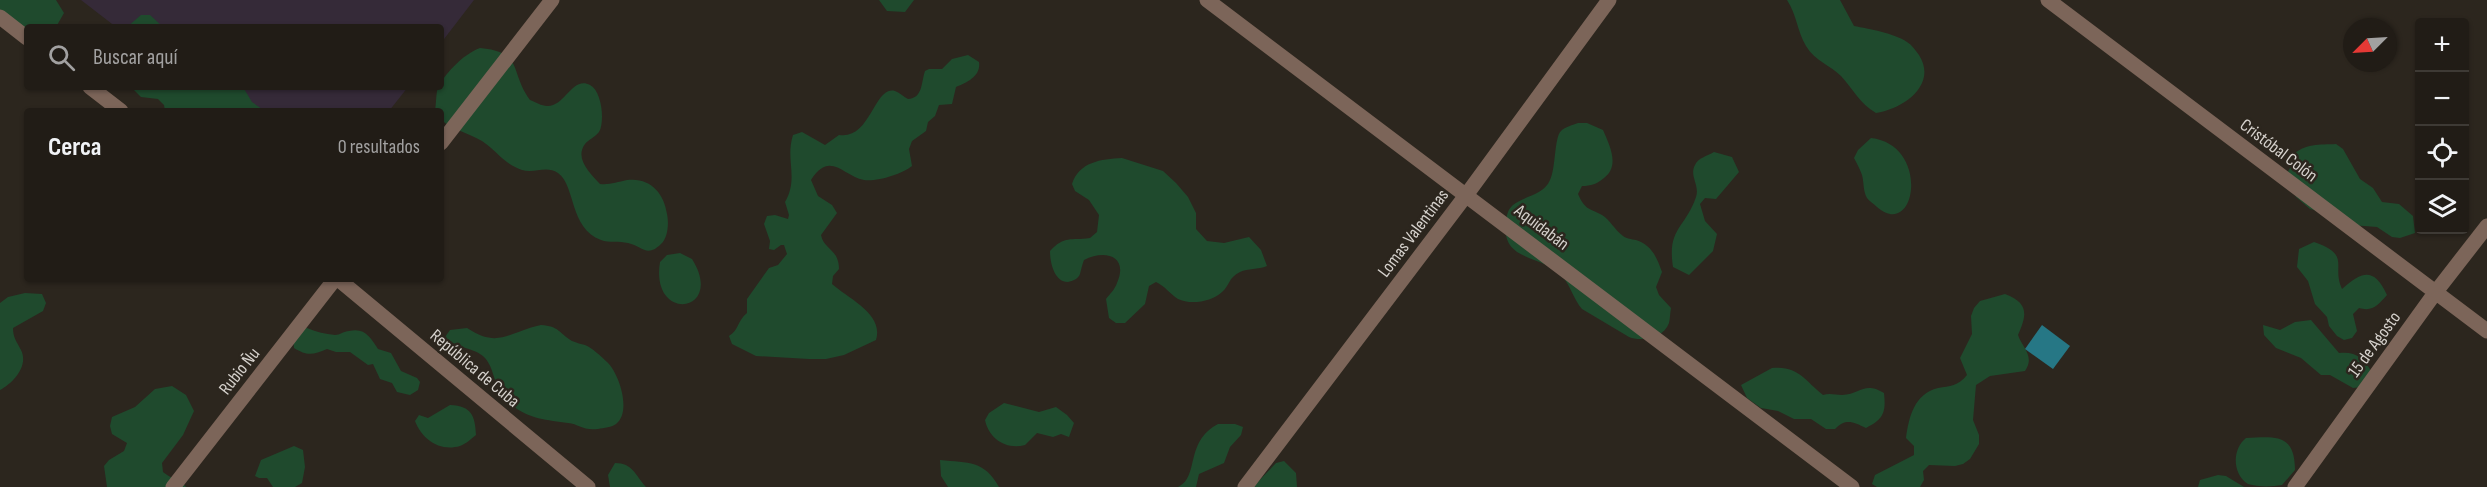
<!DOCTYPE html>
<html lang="es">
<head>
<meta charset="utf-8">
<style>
	:root { --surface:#211c16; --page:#29251f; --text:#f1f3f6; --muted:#a2a1a1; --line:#3e3a35 }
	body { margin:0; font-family:"Sofia Sans Condensed",sans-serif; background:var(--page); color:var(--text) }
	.controls { position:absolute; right:18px; top:18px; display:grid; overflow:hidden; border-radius:6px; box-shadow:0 2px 4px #0004 }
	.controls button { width:54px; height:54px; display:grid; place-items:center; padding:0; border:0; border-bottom:2px solid var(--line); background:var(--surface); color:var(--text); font:30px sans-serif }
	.compass { position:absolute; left:2343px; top:18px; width:54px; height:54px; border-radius:50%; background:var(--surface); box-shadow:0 2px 4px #0004; rotate:246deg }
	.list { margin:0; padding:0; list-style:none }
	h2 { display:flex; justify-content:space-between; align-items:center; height:78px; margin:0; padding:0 24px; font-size:26px }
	h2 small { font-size:20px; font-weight:400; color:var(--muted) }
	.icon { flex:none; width:33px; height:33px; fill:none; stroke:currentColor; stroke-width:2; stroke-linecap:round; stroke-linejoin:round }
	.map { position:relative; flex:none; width:2487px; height:487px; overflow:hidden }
	.search { position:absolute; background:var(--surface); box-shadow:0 2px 4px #0004; left:24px; top:24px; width:420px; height:66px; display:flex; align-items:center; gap:15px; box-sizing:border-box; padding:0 21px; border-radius:6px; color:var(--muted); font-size:22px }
	.panel { position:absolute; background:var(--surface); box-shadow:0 2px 4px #0004; left:24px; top:108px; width:420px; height:174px; border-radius:6px }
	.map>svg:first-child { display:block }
	.medical { fill:#352a38 }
	.green { fill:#1f4a2d }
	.water { fill:#267785 }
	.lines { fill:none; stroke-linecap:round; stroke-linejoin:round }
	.minor { stroke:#7c6559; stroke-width:15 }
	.labels { text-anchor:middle; stroke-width:5; stroke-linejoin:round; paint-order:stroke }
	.street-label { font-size:18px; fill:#d6d2cd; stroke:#2c261e }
</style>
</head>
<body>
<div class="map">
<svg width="2487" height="487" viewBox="0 0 2487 487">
	<rect width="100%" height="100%" fill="#2c261e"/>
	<!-- medical -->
	<path class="medical" d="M81,0H474L441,43V27H116Z
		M193,87H408L389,111H224Z"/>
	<!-- green -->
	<path class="green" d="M0,0H56L64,13L56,27H27V34L0,11Z
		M879,0H914L905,12L887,11Z
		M1787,0H1840L1854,26C1869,29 1894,33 1907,42C1912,45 1915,50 1919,55C1938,85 1903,109 1876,113C1860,104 1853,89 1841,76C1830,65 1815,61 1806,46C1797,31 1797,15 1787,0Z
		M141,15H150L163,27H127Z
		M480,48C524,52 509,71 530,100C535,102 542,106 547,106C565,107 572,76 590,85C602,91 605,122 599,132C595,137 588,140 585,144C574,159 591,174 600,184C610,185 617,182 627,180C650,177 664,193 667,214C669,223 668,238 661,244C647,258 642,246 628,243C619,241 609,243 601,240C569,228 576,186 558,173C546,165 534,174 522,170C505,165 496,150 482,141C468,133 454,130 441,120V111H435C436,104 436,97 437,91C442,76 463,54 480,48Z
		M968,55L979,62C981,76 968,82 956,87L952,104L939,105L935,116L928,122L926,131L912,141L909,149L912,166C902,174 877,182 864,180C843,176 830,150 811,180L818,196L832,205L837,213L821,235C824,250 839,249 839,269L833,276L832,284C849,299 884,314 876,340L844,355L826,359H809L756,356L732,344L729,336C739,330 737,321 747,313V299L769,268L778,265L787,254L784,245H781L774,250L769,249L770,241L764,224L767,216L775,215L788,219L789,215L785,202C799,178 785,160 793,135L802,132L825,145L839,135C871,140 874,85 895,91C900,93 904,97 908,99C923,98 921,83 925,71L929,69H942L952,59Z
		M131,87H243L252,102L265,111H165L164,105L158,99L141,97Z
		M1578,123H1587L1603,130C1610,146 1620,166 1604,178C1597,184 1591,186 1582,186L1578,194C1585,210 1589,208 1602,215C1610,220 1615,230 1623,236C1627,239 1631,239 1636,240C1652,245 1657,258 1662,272L1656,287L1659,295L1671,308C1670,313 1670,319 1669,323C1664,338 1641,342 1629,337L1582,309C1574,300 1571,287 1563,277C1544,254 1500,263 1506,222C1507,216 1507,210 1513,205C1524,196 1544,195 1550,180C1556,168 1554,138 1561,131C1565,127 1573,125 1578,123Z
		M1871,138C1931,145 1916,241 1877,207C1874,204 1869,201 1867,198C1863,192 1864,182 1862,175C1860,169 1857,164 1854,158L1858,150Z
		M2336,144L2343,149L2360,179L2373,188L2382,202L2399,204L2413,216L2415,233L2400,238L2392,237L2377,227L2351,225L2336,216L2310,209L2296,197L2288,182L2287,173L2292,165V156C2304,143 2320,145 2336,144Z
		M1714,152L1732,157L1739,172L1716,199L1705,198L1700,204L1705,221L1717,234L1713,251L1689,275L1673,267C1667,228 1685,229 1696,197C1700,185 1689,176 1695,165C1698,158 1707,156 1714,152Z
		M1122,158L1163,171L1176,183L1188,197L1196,213V229L1207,241L1224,243L1249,237L1261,250L1267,266C1258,270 1248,268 1240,272C1228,278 1230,285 1222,292C1212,302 1190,305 1178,299C1170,294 1165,286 1156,282L1149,286L1145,304L1125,323H1116L1109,318L1106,299C1110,294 1115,289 1117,283C1129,256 1105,249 1084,260C1082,265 1081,270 1080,274C1078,279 1073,281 1068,282C1054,282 1050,262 1050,251C1065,235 1070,241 1090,238L1097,232L1099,215L1089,200L1075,191L1072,184C1079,162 1101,159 1122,158Z
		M2314,242C2352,255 2331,265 2342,289C2361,272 2374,266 2387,295C2378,305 2373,312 2359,308L2353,314L2357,331L2352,338L2344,340L2337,336L2329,326L2327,317L2315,304L2308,281L2297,267L2299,249Z
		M680,253L692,259C726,313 650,324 660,262L667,255Z
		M25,293L42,294L46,303L43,311L13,328C13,338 17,342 21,350C29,366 13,383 0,390V303L8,297Z
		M2005,294C2029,303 2027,315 2018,335C2023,349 2035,356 2025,371L1990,376L1976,385L1973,420L1979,435V444L1970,459L1963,464L1955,466L1929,465L1923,471L1924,480L1920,487H1877L1872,484L1875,475L1914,455V446L1906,438C1909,417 1914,394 1938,388C1950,386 1958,386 1967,375L1960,358L1972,334L1971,316L1974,308L1980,301Z
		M2311,320L2339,353C2355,351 2365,358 2372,373L2362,387L2353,388L2330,375H2321L2301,358L2276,348L2264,335L2263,325L2280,330L2295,322Z
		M541,325C559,326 559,333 572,341C577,343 581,344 585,345C592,348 601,356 607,362C619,373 632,412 616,424C612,427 604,428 598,429C583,431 579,424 568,423C548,420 528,419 512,405C491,388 497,372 485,358C475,347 456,349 445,337L450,330L467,328C499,349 508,332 541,325Z
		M307,328C317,332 325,334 335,335C340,335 344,331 349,331C365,327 371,338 378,349L391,353L401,371L417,378L420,382L418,390L410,395L397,392L392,383L380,379L373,364L368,365L350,352H336L327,349C313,355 307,356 294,348L293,335L298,329Z
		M1772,368C1799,366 1804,380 1823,395C1830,393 1835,395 1842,395C1861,394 1864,381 1884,393C1886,412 1884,419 1866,428C1853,422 1846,418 1835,429H1826L1811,419H1794L1778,411L1761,408L1747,398L1741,385Z
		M172,386L186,395L194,411L183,435L162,463L163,472C171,479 180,479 186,487H107L104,466L109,460L124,451L127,443L112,434L110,426L112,417L135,407L155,389Z
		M1004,403L1039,412L1056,407L1067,415L1074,423L1069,437L1061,434L1053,437L1037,433L1025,445C1006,450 989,439 985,420L989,413Z
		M450,405C472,406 475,416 476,435C472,438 466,444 460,446C439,452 422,439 415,421L419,415L428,418Z
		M1218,424H1235L1243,427L1241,435L1230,447L1224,463L1199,474L1196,487H1178C1200,477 1184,442 1218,424Z
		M2246,438C2275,437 2295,433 2295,470L2282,485C2271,487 2258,487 2248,484C2232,474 2232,449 2246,438Z
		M294,446L303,450L305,467L302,483L295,487H273L267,478H259L255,476L261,460Z
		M940,460C969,463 984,460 999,487H948L941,476Z
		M1284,461L1296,473L1297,487H1253L1276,463Z
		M615,463C633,463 635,475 646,487H610L608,475Z
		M2218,475L2226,476L2244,487H2198L2200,480Z"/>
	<!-- water -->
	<path class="water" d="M2042,325L2070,346L2053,369L2025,349Z"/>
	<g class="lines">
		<!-- minor -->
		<path class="minor" d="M1207,0L1852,487
			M2048,0L2487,331
			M0,17L27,38
			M90,87L121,111
			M441,143L552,0
			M338,279L588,487
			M173,487L335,279
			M1245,487L1467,194L1609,0
			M2295,487L2435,293L2487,226"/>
	</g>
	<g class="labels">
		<!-- street labels -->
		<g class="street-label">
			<text transform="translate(2279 150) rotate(37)" y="6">Cristóbal Colón</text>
			<text transform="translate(1542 227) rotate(37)" y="6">Aquidabán</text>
			<text transform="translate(1413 233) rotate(-53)" y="6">Lomas Valentinas</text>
			<text transform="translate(2374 344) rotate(-54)" y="6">15 de Agosto</text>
			<text transform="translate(475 368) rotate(40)" y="6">República de Cuba</text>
			<text transform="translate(239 371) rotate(-52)" y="6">Rubio Ñu</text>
		</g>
	</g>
</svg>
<div class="controls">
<button>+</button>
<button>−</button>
<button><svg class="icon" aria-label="locate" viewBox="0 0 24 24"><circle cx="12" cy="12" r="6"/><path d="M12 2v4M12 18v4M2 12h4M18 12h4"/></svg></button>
<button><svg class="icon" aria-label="layers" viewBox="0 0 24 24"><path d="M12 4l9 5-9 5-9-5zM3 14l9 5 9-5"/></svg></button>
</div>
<svg class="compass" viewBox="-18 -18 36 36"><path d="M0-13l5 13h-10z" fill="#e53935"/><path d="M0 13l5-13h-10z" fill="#a2a1a1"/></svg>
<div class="search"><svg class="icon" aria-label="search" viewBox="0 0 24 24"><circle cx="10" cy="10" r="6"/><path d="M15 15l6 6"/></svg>Buscar aquí</div>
<section class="panel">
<h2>Cerca<small>0 resultados</small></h2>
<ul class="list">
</ul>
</section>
</div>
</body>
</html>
